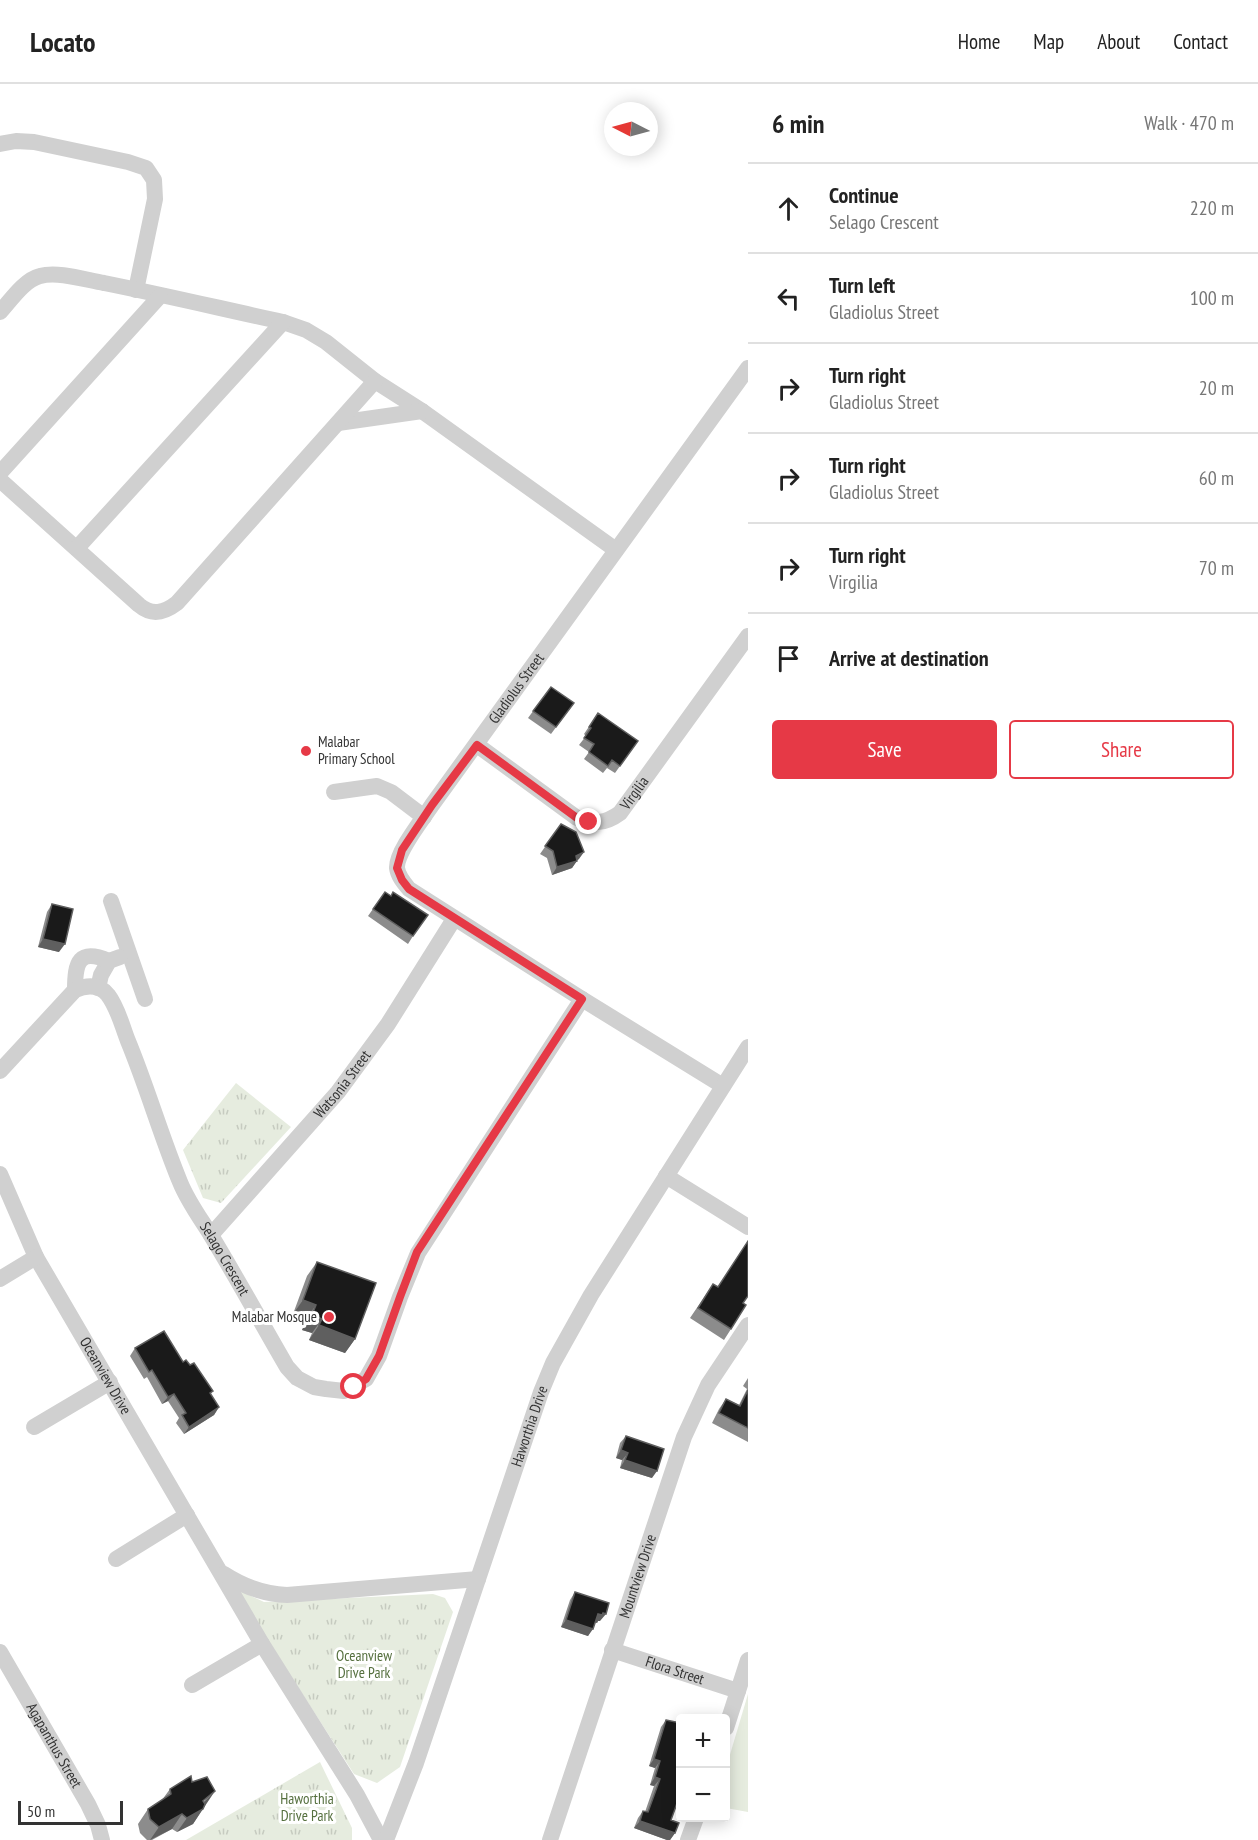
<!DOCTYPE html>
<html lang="en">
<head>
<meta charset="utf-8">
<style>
	:root { --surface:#fff; --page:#f2f2f2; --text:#222; --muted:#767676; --line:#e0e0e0; --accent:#e63946 }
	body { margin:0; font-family:"PT Sans Narrow",sans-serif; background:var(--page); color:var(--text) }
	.controls { position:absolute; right:18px; bottom:18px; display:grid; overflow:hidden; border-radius:6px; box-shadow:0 3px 15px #0003 }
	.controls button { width:54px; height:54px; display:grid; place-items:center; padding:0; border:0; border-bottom:2px solid var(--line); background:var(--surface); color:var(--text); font:30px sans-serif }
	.compass { position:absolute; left:604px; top:18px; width:54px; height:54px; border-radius:50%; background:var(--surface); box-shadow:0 3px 15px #0003; rotate:276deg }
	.scale { position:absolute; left:18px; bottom:15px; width:105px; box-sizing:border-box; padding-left:6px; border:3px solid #333; border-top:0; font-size:16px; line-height:21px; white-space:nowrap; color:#333; -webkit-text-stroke:4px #fff; paint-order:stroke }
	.stop { position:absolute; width:18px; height:18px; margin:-14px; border:4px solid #e63946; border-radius:50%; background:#fff }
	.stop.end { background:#e63946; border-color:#fff; box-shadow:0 2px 6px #0008 }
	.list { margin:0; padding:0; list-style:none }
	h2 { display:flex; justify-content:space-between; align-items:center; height:78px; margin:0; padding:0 24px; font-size:26px }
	h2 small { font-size:20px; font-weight:400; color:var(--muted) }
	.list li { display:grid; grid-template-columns:39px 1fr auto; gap:18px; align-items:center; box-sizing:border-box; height:90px; padding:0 24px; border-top:2px solid var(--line) }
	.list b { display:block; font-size:22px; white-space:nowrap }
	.list p { margin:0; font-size:20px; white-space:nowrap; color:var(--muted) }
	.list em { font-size:20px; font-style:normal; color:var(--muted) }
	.actions { display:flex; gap:12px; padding:18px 24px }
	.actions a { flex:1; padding:14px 0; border:2px solid var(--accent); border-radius:6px; text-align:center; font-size:21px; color:var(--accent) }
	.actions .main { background:var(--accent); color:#fff }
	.icon { flex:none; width:33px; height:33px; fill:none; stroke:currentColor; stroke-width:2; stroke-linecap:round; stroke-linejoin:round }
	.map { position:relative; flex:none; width:748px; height:1756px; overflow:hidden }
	header { display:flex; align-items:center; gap:36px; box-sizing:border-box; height:84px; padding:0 30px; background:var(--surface); border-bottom:2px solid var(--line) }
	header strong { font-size:28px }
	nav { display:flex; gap:33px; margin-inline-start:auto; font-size:21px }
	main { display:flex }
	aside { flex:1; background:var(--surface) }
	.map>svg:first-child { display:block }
	.grass { fill:#e6ecdf }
	.park { fill:url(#park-tufts) }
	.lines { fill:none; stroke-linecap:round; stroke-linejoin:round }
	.minor { stroke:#d0d0d0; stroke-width:16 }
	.wall { fill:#8c8c8c }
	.shaded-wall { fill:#5f5f5f }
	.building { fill:#1a1a1a; stroke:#5f5f5f; stroke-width:1.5 }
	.route { stroke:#e63946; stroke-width:8 }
	.poi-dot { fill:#e63946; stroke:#fff; stroke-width:2 }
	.labels { text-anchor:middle; stroke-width:6; stroke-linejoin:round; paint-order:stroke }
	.street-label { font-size:15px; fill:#333; stroke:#fff }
	.poi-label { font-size:15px; fill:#333; stroke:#fff; text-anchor:start }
	.park-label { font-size:15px; fill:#56703f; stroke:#fff }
</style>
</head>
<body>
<header>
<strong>Locato</strong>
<nav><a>Home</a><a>Map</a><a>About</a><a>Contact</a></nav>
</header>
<main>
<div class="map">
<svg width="748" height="1756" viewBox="0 0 748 1756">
	<defs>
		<pattern id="park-tufts" width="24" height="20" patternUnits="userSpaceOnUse" patternTransform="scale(1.5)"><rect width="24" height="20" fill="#e6ecdf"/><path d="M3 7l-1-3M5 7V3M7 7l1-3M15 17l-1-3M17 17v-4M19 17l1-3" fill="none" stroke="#c6cbc0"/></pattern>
	</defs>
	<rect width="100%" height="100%" fill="#fff"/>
	<!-- grass -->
	<path class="grass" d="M748,1610V1728L726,1724V1684Z"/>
	<!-- park -->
	<path class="park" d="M236,999L291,1043L221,1119L203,1114L183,1066Z
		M234,1504L264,1518L433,1510L445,1514L453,1528L400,1683L377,1699L354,1690Z
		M320,1678L352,1744V1756H186Z"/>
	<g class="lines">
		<!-- minor -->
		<g class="minor">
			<path d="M0,60L16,57L34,58L128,78L146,84L154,96L155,115L136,206"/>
			<path d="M0,228C11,216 24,196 40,192C58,187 86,196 104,199C164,211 223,225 283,238L306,246L326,258L375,297L422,327L616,466"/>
			<path d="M338,339L422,327"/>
			<path d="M0,389L160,212"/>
			<path d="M0,396L139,521C152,532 164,529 177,519L375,297"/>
			<path d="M77,464L283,238"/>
			<path id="s1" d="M477,661L577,734C594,740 605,740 620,729L748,552"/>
			<path d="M334,708L377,702L391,708L424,733"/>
			<path d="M111,817L145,915"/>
			<path d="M98,904L101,891L109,877L120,873"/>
			<path d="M75,906C75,878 79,864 109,877"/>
			<path id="s2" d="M0,987L75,906C87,901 99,900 108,911C118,924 122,942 128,957C147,1003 161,1052 180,1098C188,1118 201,1135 212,1153C238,1196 262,1240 287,1283L297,1294L314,1303L326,1305L344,1307L366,1295L379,1272L400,1213L418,1169L582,915"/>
			<path id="s3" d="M723,1002L582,915L409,805C404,799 398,792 397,784C396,768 423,735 432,721L748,284"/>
			<path id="s4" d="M0,1090L36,1173L262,1560L357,1711L381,1756"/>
			<path d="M666,1092L748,1143"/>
			<path id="s5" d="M211,1151L338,1008L388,940L454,835"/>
			<path d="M0,1195L36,1173"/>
			<path d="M34,1343L110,1298"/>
			<path d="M116,1475L187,1431"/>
			<path d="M224,1490C244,1503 263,1510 287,1511L478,1495"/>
			<path id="s6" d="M612,1566L738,1607"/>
			<path id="s7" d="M0,1568L88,1720L98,1741L102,1756"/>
			<path d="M192,1601L262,1560"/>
			<path d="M726,1644L748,1576"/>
			<path id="s8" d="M386,1756L416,1679L541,1308L553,1279L591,1211L748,963"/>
			<path id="s9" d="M550,1756L684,1353L708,1301L748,1241"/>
			<path d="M688,1756L696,1734"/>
		</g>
	</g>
	<!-- wall -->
	<path class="wall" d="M551,603L574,619L551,650L528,634Z
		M598,629L638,657L615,689L607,684L603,689L584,675L589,668L579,661L586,652L584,650Z
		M561,740L579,775L577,776L572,784L552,791L547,774L540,770Z
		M385,808L391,812L413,852L408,860L368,832Z
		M52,820L59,868L38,863L47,828Z
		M748,1157L743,1219L731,1245L724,1256L690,1234L713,1200L718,1203Z
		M317,1178L355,1255L345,1269L309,1256L312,1249L302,1246L306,1235L293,1230L307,1192Z
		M135,1264L183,1278L190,1281L213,1307L210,1311L219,1323L214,1331L184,1350L176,1339L179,1334L168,1317L162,1320L147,1293L144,1295L130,1272Z
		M748,1294V1358L712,1339L719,1325L726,1315L739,1321L747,1305L743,1302Z
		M626,1352L652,1394L620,1384L622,1376L616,1374L620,1359Z
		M575,1508L600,1537H598L597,1539L595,1538L588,1552L561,1543L570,1516Z
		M666,1636L681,1639V1710L671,1736L675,1749L670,1756H667L634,1744L638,1734L643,1727L645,1728L654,1702L650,1701L655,1684L649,1682L661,1643Z
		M192,1698L205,1721L193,1740L177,1748L172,1745L152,1756H147L140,1749L138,1740L148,1725L162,1716L170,1705Z"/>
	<!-- shaded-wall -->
	<path class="shaded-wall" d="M584,768L579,775L574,778L577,777L572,784L552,791L557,783Z
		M43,855L65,860L59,868L38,863Z
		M303,1216L316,1221L306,1235L293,1230Z
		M312,1231L322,1235L312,1249L302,1246Z
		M319,1241L355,1255L345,1269L309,1256Z
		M174,1310L168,1317L162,1320L168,1313Z
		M219,1323L214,1331L184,1350L189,1343Z
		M621,1366L628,1369L622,1376L616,1374Z
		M625,1376L657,1387L652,1394L620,1384Z
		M603,1529L606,1530L600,1537H598L597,1539L593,1537L598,1530Z
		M566,1536L593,1545L588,1552L561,1543Z
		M654,1675L660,1677L655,1684L649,1682Z
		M655,1693L660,1695L654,1702L650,1701Z
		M215,1707L193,1740L177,1748L187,1734Z
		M182,1730L172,1745L150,1756L159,1743Z
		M640,1737L675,1749L670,1756H667L634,1744Z"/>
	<!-- building -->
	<path class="building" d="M551,603L574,619L556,643L533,627Z
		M598,629L638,657L620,682L612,676L608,682L589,668L594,660L584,654L591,644L589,643Z
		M561,740L576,748L584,768L576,772L577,777L557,783L553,767L545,762Z
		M385,808L391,812L393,808L428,831L413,852L373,825Z
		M52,820L73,825L65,860L43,855Z
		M748,1157V1212L743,1219L746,1221L731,1245L698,1224L713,1200L718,1203Z
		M317,1178L376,1199L355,1255L319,1241L322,1235L312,1231L316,1221L303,1216Z
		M164,1247L183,1278L186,1276L190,1281L194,1279L213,1307L210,1309L219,1323L189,1343L182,1331L186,1329L174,1310L168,1313L152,1286L149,1288L135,1264Z
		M748,1306V1344L719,1329L726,1315L740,1322Z
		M626,1352L664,1365L657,1387L625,1376L628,1369L621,1366Z
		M575,1508L609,1519L606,1530L603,1529L602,1531L598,1530L593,1545L566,1536Z
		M666,1636L681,1639V1708L671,1736L679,1739L675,1749L640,1737L643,1727L648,1728L660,1695L655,1693L660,1677L654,1675Z
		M191,1692L192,1698L207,1693L215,1707L203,1717L205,1720L203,1725L187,1734L182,1730L159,1743L150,1735L148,1725L171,1710L170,1705Z"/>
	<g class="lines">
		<!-- route -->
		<path class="route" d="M354,1303L366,1295L379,1272L400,1213L417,1168L582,915L409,805L402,796L397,784L402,766L432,721L477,661L577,734L589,738"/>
	</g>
	<!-- markers -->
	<g class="poi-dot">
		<circle cx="306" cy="667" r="6"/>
		<circle cx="329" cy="1233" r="6"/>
	</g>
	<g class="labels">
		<!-- street labels -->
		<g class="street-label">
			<text dy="5" stroke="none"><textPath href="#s3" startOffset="612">Gladiolus Street</textPath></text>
			<text dy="5" stroke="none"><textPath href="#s1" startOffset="194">Virgilia</textPath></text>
			<text dy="5" stroke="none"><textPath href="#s5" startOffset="200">Watsonia Street</textPath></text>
			<text dy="5" stroke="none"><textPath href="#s2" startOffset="436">Selago Crescent</textPath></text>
			<text dy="5" stroke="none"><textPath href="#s4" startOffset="228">Oceanview Drive</textPath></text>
			<text dy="5" stroke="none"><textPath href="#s8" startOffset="438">Haworthia Drive</textPath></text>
			<text dy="5" stroke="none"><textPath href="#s9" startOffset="278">Mountview Drive</textPath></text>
			<text dy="5" stroke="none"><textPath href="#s6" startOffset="66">Flora Street</textPath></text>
			<text dy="5" stroke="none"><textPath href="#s7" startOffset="108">Agapanthus Street</textPath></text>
		</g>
		<!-- poi labels -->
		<g class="poi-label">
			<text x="318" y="663">Malabar<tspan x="318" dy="17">Primary School</tspan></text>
			<text x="317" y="1238" text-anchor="end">Malabar Mosque</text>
		</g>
		<!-- park labels -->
		<g class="park-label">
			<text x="364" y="1577">Oceanview<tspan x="364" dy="17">Drive Park</tspan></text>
			<text x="307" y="1720">Haworthia<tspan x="307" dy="17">Drive Park</tspan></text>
		</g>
	</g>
</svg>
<div class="controls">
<button>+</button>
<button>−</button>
</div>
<svg class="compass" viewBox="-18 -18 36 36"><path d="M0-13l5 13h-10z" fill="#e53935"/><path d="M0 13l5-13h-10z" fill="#767676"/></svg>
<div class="scale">50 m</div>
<div class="stop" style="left:354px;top:1303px"></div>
<div class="stop end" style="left:589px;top:738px"></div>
</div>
<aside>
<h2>6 min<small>Walk · 470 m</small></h2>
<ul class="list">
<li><svg class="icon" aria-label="ahead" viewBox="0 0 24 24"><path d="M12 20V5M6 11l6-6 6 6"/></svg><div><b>Continue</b><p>Selago Crescent</p></div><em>220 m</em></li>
<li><svg class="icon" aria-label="left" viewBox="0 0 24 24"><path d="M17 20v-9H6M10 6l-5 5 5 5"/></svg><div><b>Turn left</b><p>Gladiolus Street</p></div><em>100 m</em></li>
<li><svg class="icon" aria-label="right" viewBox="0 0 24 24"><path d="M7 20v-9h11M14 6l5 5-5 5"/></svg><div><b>Turn right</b><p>Gladiolus Street</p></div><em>20 m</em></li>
<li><svg class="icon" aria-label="right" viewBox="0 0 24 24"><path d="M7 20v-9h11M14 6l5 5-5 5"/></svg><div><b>Turn right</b><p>Gladiolus Street</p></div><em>60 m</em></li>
<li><svg class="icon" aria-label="right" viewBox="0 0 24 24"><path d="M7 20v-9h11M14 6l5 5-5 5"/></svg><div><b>Turn right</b><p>Virgilia</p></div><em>70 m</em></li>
<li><svg class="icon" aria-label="arrive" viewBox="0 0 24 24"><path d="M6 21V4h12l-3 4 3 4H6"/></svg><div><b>Arrive at destination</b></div></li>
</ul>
<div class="actions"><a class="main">Save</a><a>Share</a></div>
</aside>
</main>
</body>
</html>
